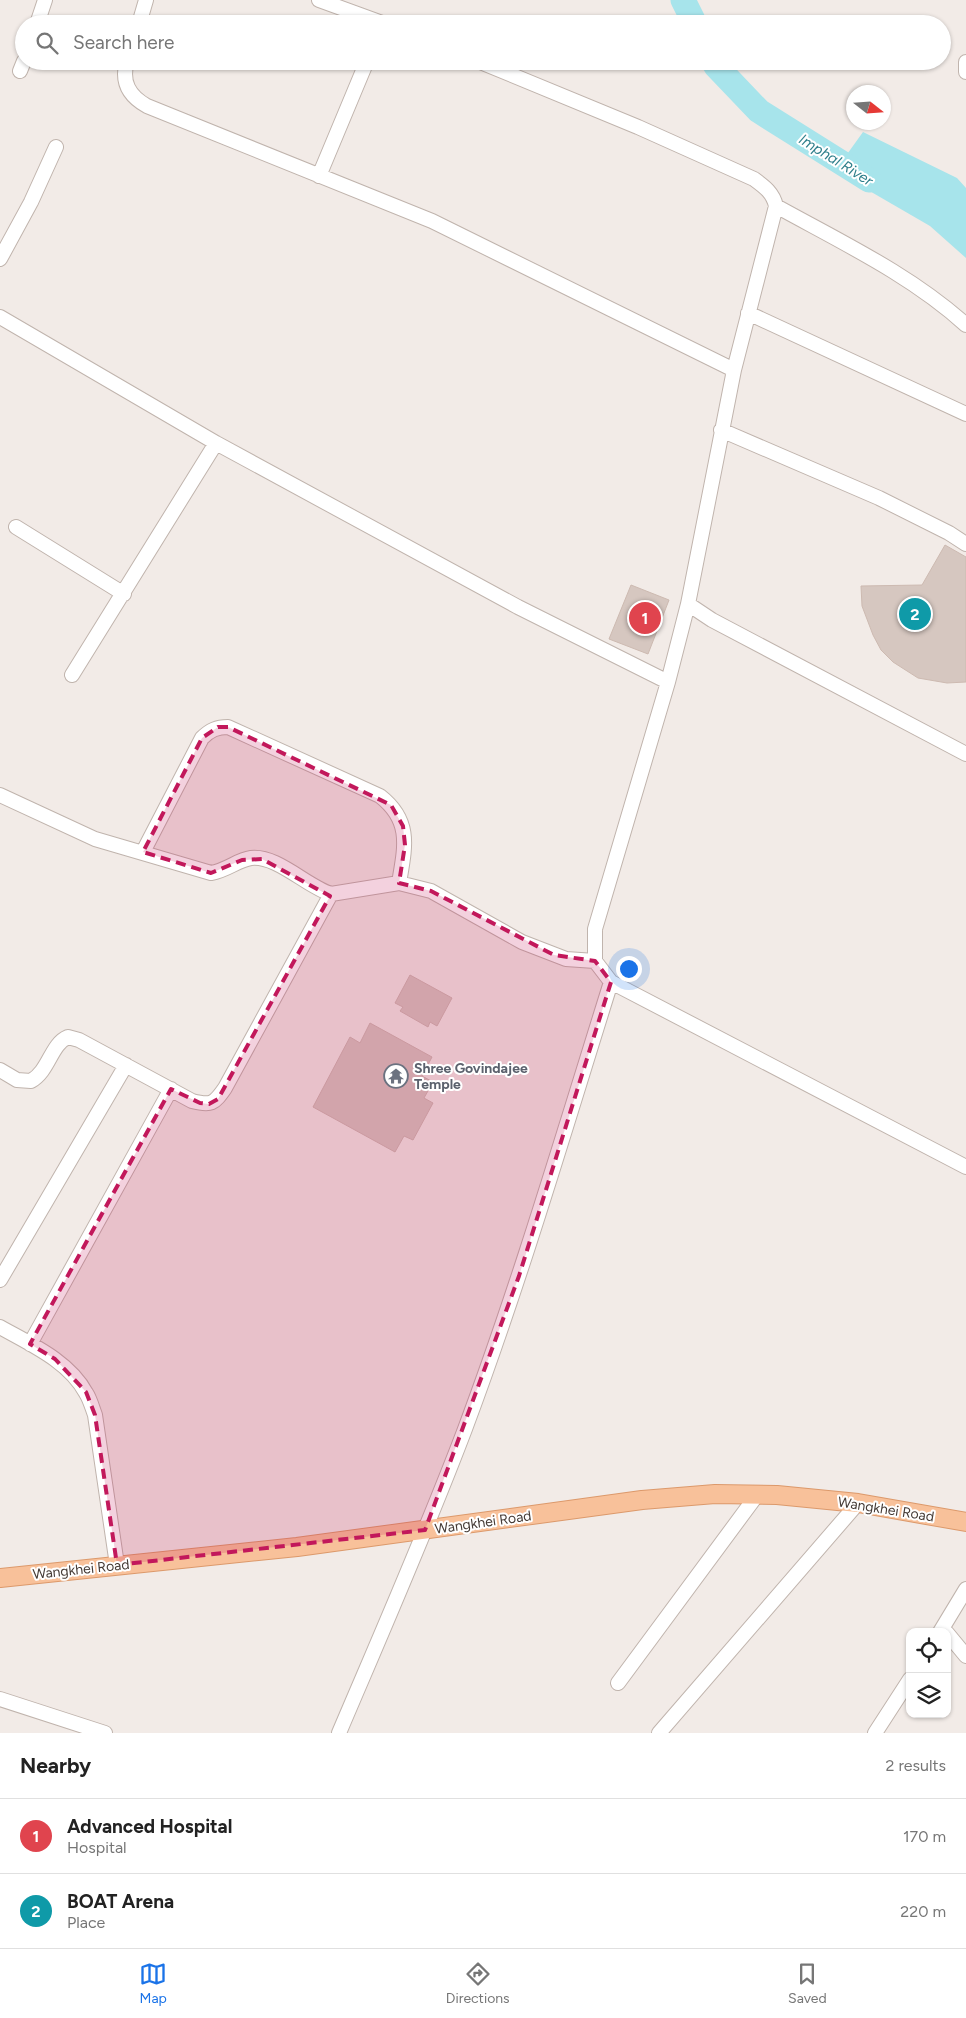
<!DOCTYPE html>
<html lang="en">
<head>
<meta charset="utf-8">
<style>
	:root { --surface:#fff; --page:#f2f2f2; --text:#222; --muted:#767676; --line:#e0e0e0; --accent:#1a73e8 }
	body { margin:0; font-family:Figtree,sans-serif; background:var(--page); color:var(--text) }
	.controls { position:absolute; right:15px; bottom:15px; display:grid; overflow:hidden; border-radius:10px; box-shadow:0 1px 4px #0004 }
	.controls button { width:45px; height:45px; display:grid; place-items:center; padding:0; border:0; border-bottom:1px solid var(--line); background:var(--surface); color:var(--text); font:25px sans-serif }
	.compass { position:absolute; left:846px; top:85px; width:45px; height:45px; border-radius:50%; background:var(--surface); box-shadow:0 1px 4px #0004; rotate:107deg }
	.you { position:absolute; left:628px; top:968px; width:18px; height:18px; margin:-12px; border:4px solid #fff; border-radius:50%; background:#1a73e8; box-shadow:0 0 0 8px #1a73e833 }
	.badge { display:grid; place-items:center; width:32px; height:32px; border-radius:50%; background:var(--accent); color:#fff; font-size:16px; font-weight:700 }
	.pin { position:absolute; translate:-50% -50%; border:2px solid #fff; box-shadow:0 1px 5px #0006 }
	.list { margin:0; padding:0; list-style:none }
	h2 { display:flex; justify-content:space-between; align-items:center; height:65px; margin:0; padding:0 20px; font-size:21px }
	h2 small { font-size:16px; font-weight:400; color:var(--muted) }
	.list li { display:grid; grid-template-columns:32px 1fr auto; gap:15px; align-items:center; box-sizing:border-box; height:75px; padding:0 20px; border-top:1px solid var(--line) }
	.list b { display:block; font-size:19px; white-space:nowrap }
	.list p { margin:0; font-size:16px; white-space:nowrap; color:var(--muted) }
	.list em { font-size:16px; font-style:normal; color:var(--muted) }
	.icon { flex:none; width:28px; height:28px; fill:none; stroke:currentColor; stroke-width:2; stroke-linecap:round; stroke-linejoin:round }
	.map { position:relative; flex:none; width:966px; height:1733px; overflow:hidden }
	.search { position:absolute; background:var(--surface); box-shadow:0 1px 4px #0004; left:15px; right:15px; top:15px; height:55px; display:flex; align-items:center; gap:12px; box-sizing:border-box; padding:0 18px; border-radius:28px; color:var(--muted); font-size:19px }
	.sheet { height:215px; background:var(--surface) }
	nav { display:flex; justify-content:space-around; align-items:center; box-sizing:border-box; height:70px; border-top:1px solid var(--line); background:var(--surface); font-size:14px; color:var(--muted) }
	nav a { display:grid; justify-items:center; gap:2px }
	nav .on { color:var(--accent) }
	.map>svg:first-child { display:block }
	.water { fill:#a7e4eb }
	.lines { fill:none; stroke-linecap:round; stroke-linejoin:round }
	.river { stroke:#a7e4eb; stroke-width:25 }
	.building { fill:#d6c7c0; stroke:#cdbab1 }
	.minor-casing { stroke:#c0b4ad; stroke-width:16 }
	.major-casing { stroke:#dc996b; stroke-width:20 }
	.minor { stroke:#fff; stroke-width:14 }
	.major { stroke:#f8c19a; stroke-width:18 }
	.marked { fill:#c2185b; fill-opacity:0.2; stroke:#c2185b; stroke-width:4; stroke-dasharray:10 6; stroke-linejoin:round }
	.labels { text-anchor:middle; stroke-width:4; stroke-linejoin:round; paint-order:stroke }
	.worship-label { font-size:14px; font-weight:bold; fill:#5b616d; stroke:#fff; text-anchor:start }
	.street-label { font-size:14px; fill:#453b36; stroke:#fff }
	.water-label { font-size:15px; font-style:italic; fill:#2f7f8b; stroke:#fff }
</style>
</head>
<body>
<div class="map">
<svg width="966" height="1733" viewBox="0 0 966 1733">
	<rect width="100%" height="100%" fill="#f2ebe7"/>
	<!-- water -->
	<path class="water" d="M863,132L957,178L966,188V258L930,226L835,171Z"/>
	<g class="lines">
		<!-- river -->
		<path class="river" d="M683,0L695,24
			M713,61L716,66L759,111L869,180"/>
	</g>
	<!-- building -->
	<path class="building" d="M945,545L966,557V682L947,683L918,678L893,662L881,650L873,635L862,606L861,586L922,585Z
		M631,585L669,600L648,654L609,639Z
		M410,975L452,998L437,1026L430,1022L428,1027L400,1011L403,1007L395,1003Z
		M370,1023L432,1057L422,1076L433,1082L424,1098L433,1103L413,1140L404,1136L395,1152L313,1107L350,1037L360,1043Z"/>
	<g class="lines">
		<!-- minor casing -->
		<g class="minor-casing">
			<path id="minor" d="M319,0L385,24
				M37,24L45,0
				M139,24L146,0
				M127,61C121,82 129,96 147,106L432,221L734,370
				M478,61L638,127L754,179C765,187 773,193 776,206L734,370L688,604L668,682L595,929V961L611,982L966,1167
				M966,62V72
				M20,71L24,61
				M319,176L367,61
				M776,206C841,242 911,275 966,325
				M0,259L31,202L56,147
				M748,313L966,414
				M0,317L216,443L518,607L668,682
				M721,430L879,498L949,533L966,544
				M16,527L124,594
				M688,604L712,620L966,754
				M72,675L216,443
				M0,795L95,839L211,873C228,870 237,860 251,858C277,855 306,886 331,894L399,883L431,891L522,942L566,959L595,961
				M143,852L202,738C210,730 217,727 228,727L380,796C412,821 405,847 399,883
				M0,1070L17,1080L31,1081C49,1071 51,1044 68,1037L79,1040L192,1101C211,1106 214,1104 225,1088L331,894
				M0,1280L126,1065
				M0,1327C30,1344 69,1361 86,1393C90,1399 92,1407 95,1415L117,1565
				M30,1344L171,1089
				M940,1632L966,1589
				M947,1633L966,1656
				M618,1683L757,1495
				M0,1699L105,1733
				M339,1733C382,1632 426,1532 465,1429C520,1282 564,1132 611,982
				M659,1733L858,1503
				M875,1733L910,1679"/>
		</g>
		<!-- major casing -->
		<g class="major-casing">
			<path id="major" d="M0,1578L297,1547L642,1500L715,1494L777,1495L858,1503L966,1522"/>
		</g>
		<!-- minor -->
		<use href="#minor" class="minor"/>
		<!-- major -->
		<use href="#major" class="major"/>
	</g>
	<!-- marked area -->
	<path class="marked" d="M218,727H228L391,805L403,826L405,845L399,883L431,891L554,955L595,961L611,982L519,1276L425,1530L117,1565L95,1415L86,1392L55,1359L30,1344L171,1089L200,1103L209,1104L218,1099L330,896L262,859L242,860L211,873L143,852L202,738Z"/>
	<!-- icons -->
	<defs>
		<g id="temple-ring" transform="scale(1.25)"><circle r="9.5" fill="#fff" stroke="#6b7280" stroke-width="1.5"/><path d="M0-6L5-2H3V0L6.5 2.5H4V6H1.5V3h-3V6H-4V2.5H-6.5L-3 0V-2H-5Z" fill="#6b7280"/></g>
	</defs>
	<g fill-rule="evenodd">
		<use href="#temple-ring" x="396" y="1076"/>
	</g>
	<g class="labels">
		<!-- worship labels -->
		<g class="worship-label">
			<text x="414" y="1073">Shree Govindajee<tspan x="414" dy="16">Temple</tspan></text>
		</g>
		<!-- street labels -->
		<g class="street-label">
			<text transform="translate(886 1509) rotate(9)" y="5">Wangkhei Road</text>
			<text transform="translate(483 1522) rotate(-8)" y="5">Wangkhei Road</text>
			<text transform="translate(81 1569) rotate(-6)" y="5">Wangkhei Road</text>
		</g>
		<!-- water labels -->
		<g class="water-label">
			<text transform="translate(836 160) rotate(32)" y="5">Imphal River</text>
		</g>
	</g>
</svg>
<div class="controls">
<button><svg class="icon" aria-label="locate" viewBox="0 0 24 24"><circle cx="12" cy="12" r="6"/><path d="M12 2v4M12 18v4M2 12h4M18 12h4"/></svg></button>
<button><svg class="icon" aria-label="layers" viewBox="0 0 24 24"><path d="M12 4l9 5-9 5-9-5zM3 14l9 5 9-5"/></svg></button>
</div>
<svg class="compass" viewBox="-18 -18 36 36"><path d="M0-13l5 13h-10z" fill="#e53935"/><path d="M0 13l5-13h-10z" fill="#767676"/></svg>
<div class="you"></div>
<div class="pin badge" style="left:645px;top:618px;background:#e0444e">1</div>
<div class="pin badge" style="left:915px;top:614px;background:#0f9aa8">2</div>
<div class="search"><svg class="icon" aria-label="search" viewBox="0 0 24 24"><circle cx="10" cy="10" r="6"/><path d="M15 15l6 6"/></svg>Search here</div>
</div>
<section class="sheet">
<h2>Nearby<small>2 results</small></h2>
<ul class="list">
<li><span class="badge" style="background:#e0444e">1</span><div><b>Advanced Hospital</b><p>Hospital</p></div><em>170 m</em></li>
<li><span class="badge" style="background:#0f9aa8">2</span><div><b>BOAT Arena</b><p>Place</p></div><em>220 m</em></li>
</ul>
</section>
<nav>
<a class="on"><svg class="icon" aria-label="map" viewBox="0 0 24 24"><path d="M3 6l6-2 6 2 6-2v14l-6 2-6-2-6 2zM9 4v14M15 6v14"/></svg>Map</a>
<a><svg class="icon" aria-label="directions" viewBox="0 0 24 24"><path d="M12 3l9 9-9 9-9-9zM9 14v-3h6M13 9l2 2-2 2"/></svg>Directions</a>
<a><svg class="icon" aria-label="saved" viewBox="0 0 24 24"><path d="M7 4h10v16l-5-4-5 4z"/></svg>Saved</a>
</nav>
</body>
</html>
